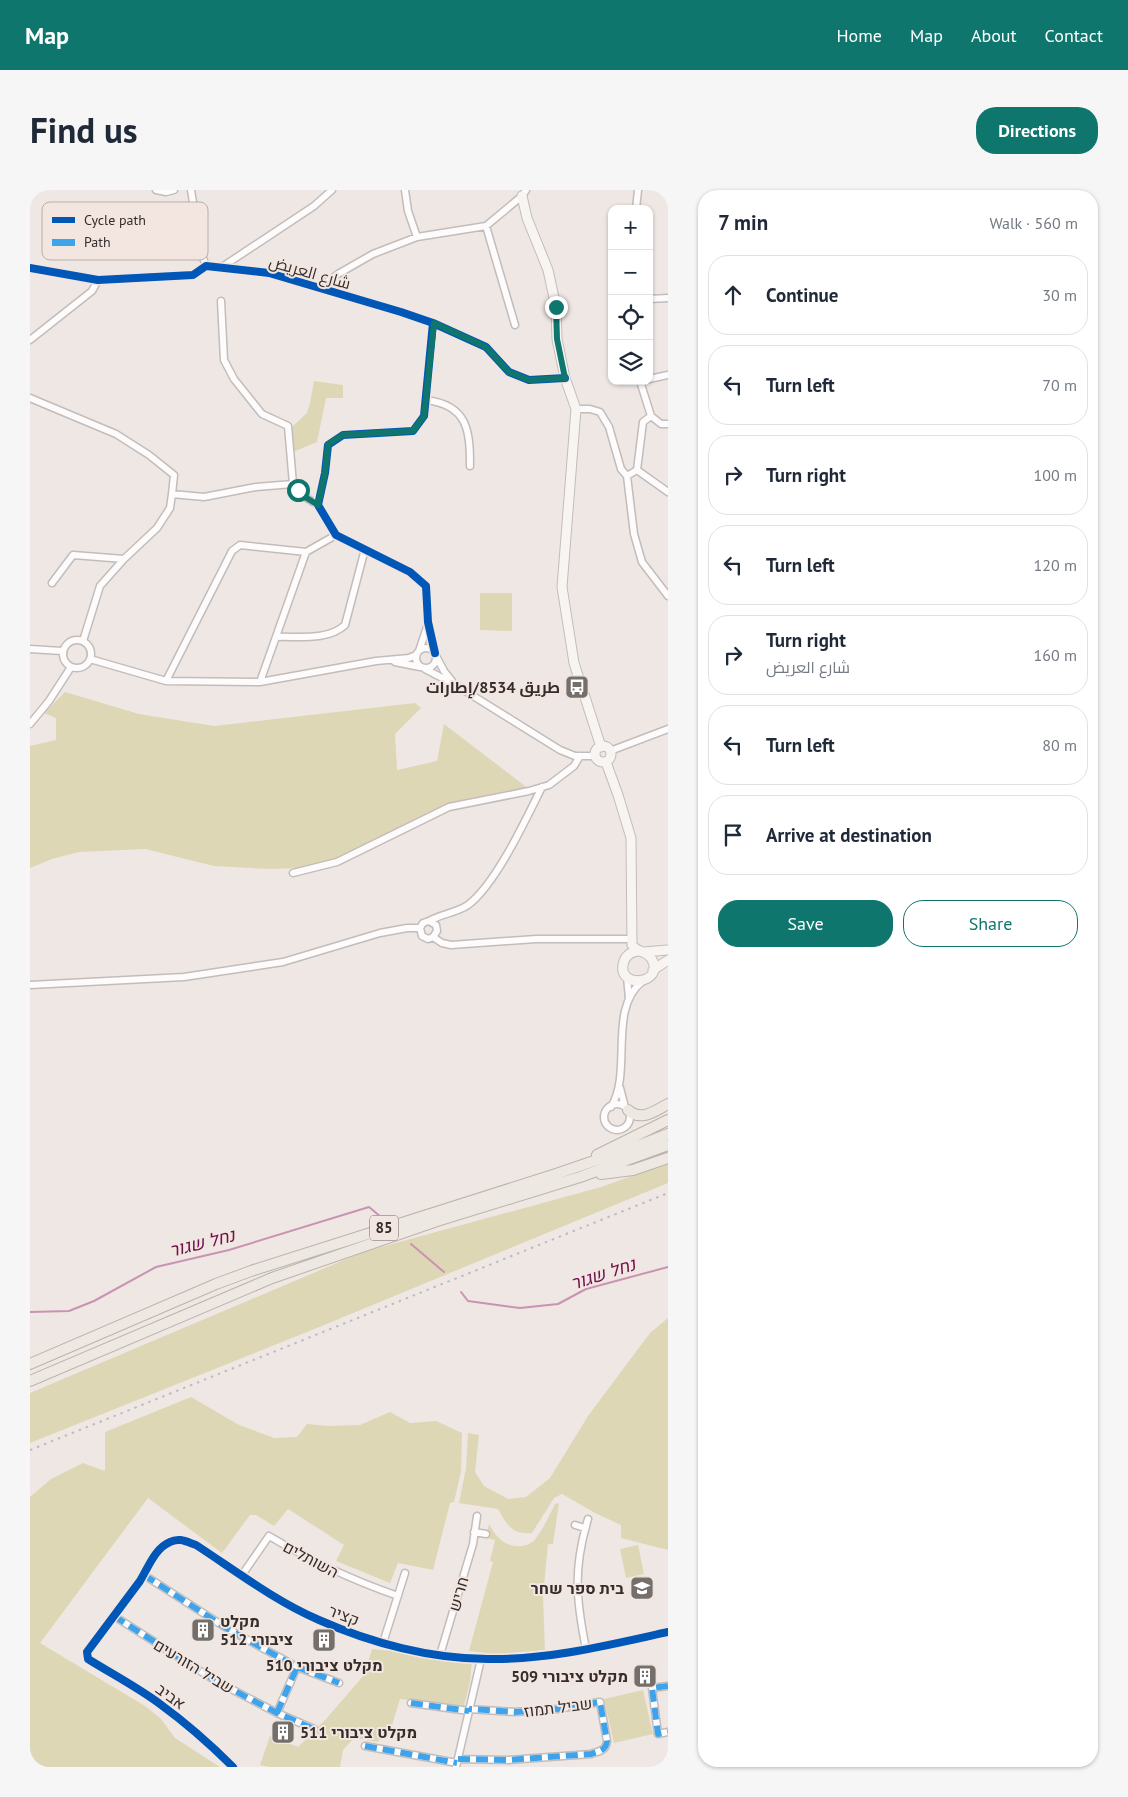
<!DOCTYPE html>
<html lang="en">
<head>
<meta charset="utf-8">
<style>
	:root { --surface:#fff; --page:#f6f6f7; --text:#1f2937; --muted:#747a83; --line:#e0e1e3; --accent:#0f766e }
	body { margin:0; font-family:"PT Sans",Cairo,Heebo,sans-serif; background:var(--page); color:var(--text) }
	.controls { position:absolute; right:15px; top:15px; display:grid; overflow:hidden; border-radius:10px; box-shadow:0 1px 4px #0004 }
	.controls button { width:45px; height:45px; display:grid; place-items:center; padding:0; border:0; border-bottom:1px solid var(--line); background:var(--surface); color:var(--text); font:25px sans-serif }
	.stop { position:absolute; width:15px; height:15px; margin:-11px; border:4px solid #0f766e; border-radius:50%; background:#fff }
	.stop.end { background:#0f766e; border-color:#fff; box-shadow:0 1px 5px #0008 }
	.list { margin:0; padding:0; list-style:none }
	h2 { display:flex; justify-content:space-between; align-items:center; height:65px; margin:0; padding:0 20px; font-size:21px }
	h2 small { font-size:16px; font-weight:400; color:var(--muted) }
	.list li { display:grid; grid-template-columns:32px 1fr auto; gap:15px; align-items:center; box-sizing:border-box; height:80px; margin:0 10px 10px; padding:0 10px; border:1px solid var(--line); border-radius:20px }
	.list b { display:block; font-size:19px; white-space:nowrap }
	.list p { margin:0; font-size:16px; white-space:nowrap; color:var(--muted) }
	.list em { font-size:16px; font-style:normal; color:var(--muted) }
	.actions { display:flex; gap:10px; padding:15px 20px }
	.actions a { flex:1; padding:11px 0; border:1px solid var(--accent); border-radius:20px; text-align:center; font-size:18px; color:var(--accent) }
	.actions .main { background:var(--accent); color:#fff }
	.icon { flex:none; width:28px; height:28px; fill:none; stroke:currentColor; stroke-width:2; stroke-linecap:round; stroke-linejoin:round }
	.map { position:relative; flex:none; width:638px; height:1577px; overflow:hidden; border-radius:20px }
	header { display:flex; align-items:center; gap:30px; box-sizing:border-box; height:70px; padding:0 25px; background:var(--accent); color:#fff }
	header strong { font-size:24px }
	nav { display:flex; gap:28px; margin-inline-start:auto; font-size:18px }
	.intro { display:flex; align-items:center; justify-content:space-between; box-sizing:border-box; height:120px; padding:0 30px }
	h1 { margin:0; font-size:35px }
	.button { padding:12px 22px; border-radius:20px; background:var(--accent); color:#fff; font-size:18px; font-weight:700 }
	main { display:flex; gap:30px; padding:0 30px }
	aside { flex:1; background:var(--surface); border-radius:20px; box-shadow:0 1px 4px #0004 }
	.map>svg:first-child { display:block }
	.green { fill:#ddd7b5 }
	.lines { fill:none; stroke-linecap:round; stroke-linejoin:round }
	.stream { stroke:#c993b1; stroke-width:2 }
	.minor-casing { stroke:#c2bdba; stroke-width:9 }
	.secondary-casing { stroke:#c2bdba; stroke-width:11 }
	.trunk-casing { stroke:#bcb3aa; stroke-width:12 }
	.minor { stroke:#fdfbfb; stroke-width:6 }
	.secondary { stroke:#f7f4f2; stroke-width:9 }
	.trunk { stroke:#eee8e2; stroke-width:10 }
	.rail { stroke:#bebcbb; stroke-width:2; stroke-dasharray:2.5 5; stroke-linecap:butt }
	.quiet { stroke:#3ea3eb; stroke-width:6; stroke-dasharray:12 6; stroke-linecap:butt }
	.cycleway-casing { stroke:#f3e6e0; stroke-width:11 }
	.cycleway { stroke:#0057b8; stroke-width:8 }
	.route { stroke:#0f766e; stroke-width:6 }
	.labels { text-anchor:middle; stroke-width:4; stroke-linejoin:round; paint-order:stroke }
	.shield { fill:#f3e6e0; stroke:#6d6562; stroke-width:1 }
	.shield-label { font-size:15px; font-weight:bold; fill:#332e2c }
	.street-label { font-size:16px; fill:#332e2c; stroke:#f3e6e0 }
	.poi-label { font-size:16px; font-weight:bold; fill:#332e2c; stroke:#f3e6e0; text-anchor:end }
	.water-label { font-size:18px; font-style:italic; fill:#6c1251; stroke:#f3e6e0 }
	.key { fill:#f3e6e0; stroke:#b9afaa; stroke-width:1 }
	.key-label { font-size:14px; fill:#332e2c }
</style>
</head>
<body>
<header>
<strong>Map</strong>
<nav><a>Home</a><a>Map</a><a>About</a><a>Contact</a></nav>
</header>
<div class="intro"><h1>Find us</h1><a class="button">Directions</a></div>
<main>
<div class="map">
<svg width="638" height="1577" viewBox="0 0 638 1577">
	<rect width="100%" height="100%" fill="#efe7e4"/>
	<!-- green -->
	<path class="green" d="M284,191L313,195V208H296L287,252L263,262L261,238L277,223L280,213Z
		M450,403H482V441L450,440Z
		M35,502L109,524L184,536L385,513L391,518L365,544L367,580L407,571L414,534L499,599L412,620L305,670L269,678L239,679L184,676L115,659L49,662L22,669L0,678V556L26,550V528L14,523Z
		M638,973V993L282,1140L0,1253V1203L333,1062L571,997Z
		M638,1128V1360L591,1348V1335L565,1323L532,1304L524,1308L502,1343C482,1345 477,1335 468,1319L429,1313L436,1278L438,1243L449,1245L445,1282L454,1296L478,1309L496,1307L520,1288L558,1226L620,1143Z
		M161,1207L209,1235L244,1248L267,1247L277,1234L297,1236L330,1235L360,1222L380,1233L406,1231L432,1243L431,1282L424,1312L420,1313L403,1380L368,1373L360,1393L306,1371L314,1355L258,1319L244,1336L226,1325H220L192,1363L118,1308L10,1453L115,1516L131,1529L145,1548L190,1577H0V1307L21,1289L53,1273L75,1281V1242Z
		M529,1313L523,1354H518L513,1406L515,1460L465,1464L439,1461L463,1372L460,1371L465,1350L456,1348L459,1334C462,1339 466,1346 471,1350C480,1358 499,1359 506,1348C513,1339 518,1328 523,1318L525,1314Z
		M608,1355L614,1384L596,1388L590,1359Z
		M342,1459L442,1469L440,1492L434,1516L370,1509L359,1545L347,1552L324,1548L313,1560L310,1577H239L230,1575L240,1546L268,1557L296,1529L334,1485Z
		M613,1500L623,1544L584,1553L574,1509Z"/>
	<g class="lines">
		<!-- stream -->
		<path class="stream" d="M381,1054L414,1082
			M431,1102L438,1111L490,1118L528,1114L556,1099L638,1077
			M0,1122L39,1121L64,1111L126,1077L199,1060L339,1017L351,1027"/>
		<!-- minor casing -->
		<g class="minor-casing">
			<path id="minor" d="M126,0L136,2L144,0
				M161,0L171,62L176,76
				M375,0L378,21L387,47
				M606,19L608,0
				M456,36L485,135
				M192,77L284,16L302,0
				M0,78L68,90L163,85L176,76L239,83L371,122L403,133L456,157L479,182L499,190L535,188
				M289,98L308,84L343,64L387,47L456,36L492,6L496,0
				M619,109L638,108
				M191,111L194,170L204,189L232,224L258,236L263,294L275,307L288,315
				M403,133L394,226L383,241L313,245L298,255L295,283L288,315L306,345L380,382L396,396L398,432L405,463
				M0,150L62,101L68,90
				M619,189L638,185
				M610,191L621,226
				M0,208L86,244L119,265L144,285L142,304L174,307L226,297L263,294
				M396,210C438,215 440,241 440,276
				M546,219H560L570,222L579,237L591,279L597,286L607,280L613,232L621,226L631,234H638
				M607,280L638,302
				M597,286L604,344L612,372L638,406
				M22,393L43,365L94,369
				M246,447C268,446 298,451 315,435L335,359
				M33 464a14 14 0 1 1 28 0a14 14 0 1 1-28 0Z
				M53,451L70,396L94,369L127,338L140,318L142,304
				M386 468a10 10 0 1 1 20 0a10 10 0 1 1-20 0Z
				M0,459L32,461
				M389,461L398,434
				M406,466L414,481L422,491
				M60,469L136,491L230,492L346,471L379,468L386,465
				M365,472L390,477
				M395,479L424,494L530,560L545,566H566
				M136,491L202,361L210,355L276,362L306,345
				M230,492L276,362
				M0,534L19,511L41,477
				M580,561L638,539
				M263,683L307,672L419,617L499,601L519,595L544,576L550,566
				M399,731C411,724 426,723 438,715C466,694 496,629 512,597
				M403,747L407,741L406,735L399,731L393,733L390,738L392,746L398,749L403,747L412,753L421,755L506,749H601
				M597,787L599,809
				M0,795L154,787L253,772L350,743L377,738H390
				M590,898L595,917
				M574 927a13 13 0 1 1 26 0a13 13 0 1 1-26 0Z
				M581,917C603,882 577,818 613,791
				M545,1335L555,1338
				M444,1342L456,1344
				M114,1385L198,1439L267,1477L309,1493
				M212,1385L239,1346C281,1371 322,1390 368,1406
				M84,1426L186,1491L247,1523L284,1539
				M353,1453L375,1383
				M556,1459C546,1409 543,1379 558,1329
				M410,1465L443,1354L447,1326
				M638,1496L622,1498L628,1544L638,1542
				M381,1513L439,1521
				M247,1523L267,1477
				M335,1556L427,1573
				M428,1569L478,1570L561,1564C569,1561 576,1561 577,1551L570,1512L527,1519L485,1522L439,1519
				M203,1577C180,1554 156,1533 130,1514C107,1497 82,1484 58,1469L57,1462C75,1438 92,1415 110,1391C118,1378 125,1358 140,1352C149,1347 157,1352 166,1355C206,1381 245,1411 289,1430C341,1453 401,1469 458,1469C519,1470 579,1455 638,1442
				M426,1577L451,1469"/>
		</g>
		<!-- secondary casing -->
		<g class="secondary-casing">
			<path id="secondary" d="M492,6L497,28L518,80L526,117L527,149L535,188L546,219L532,397L544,473L571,557
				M565 564a8 8 0 1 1 16 0a8 8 0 1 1-16 0Z
				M576,572L588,605L601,648L602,755C607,762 616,761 621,768C638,794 584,801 594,771C597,764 603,761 610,761
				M614,762L638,760
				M623,780L638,770"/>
		</g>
		<!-- trunk casing -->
		<g class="trunk-casing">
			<path id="trunk" d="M598,920C611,932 625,921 638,914
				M567,965L638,930
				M571,984L603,980L638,968
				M0,1174L186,1094L221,1081L523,985L608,956L638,944
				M0,1191L242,1088L407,1031L550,987L638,955"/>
		</g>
		<!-- minor -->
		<use href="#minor" class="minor"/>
		<!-- secondary -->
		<use href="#secondary" class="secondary"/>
		<!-- trunk -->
		<use href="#trunk" class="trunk"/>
		<!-- rail -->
		<path class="rail" d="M0,1260L638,1003"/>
		<!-- quiet -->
		<path class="quiet" d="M114,1385L198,1439L267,1477L309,1493
			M84,1426L186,1491L247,1523L284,1539
			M638,1496L622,1498L628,1544L638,1542
			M381,1513L439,1521
			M247,1523L267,1477
			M335,1556L427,1573
			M428,1569L478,1570L561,1564C569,1561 576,1561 577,1551L570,1512L527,1519L485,1522L439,1519"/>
		<!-- cycleway casing -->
		<g class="cycleway-casing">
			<path id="cycleway" d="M0,78L68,90L163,85L176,76L239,83L371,122L403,133L456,157L479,182L499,190L535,188
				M403,133L394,226L383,241L313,245L298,255L295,283L288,315L306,345L380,382L396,396L398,432L405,463
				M203,1577C180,1554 156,1533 130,1514C107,1497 82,1484 58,1469L57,1462C75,1438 92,1415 110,1391C118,1378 125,1358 140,1352C149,1347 157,1352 166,1355C206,1381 245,1411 289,1430C341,1453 401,1469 458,1469C519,1470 579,1455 638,1442"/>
		</g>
		<!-- cycleway -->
		<use href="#cycleway" class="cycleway"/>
	</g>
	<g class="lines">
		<!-- route -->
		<path class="route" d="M268,300L275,307L288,315L295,283L298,254L313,245L383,241L394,226L404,133L456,157L479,182L499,190L535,188L527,149L526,117"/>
	</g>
	<!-- icons -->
	<defs>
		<g id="bus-square" transform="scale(1.25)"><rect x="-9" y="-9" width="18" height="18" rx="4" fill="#756f6c" stroke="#f3e6e0"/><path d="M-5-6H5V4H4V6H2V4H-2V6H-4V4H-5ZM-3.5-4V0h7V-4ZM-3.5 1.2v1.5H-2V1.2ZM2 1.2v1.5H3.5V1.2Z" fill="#fff"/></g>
		<g id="school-square" transform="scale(1.25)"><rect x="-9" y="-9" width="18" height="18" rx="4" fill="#756f6c" stroke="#f3e6e0"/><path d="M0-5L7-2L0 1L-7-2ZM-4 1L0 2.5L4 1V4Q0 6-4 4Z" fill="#fff"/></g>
		<g id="building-square" transform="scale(1.25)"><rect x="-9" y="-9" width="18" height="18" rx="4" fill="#756f6c" stroke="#f3e6e0"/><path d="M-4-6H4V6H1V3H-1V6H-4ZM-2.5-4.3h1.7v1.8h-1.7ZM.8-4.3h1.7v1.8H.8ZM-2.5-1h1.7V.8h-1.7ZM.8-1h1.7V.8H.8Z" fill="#fff"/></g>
	</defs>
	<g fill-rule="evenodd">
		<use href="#bus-square" x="547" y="497"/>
		<use href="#school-square" x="612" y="1398"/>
		<use href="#building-square" x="173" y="1440"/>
		<use href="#building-square" x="294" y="1450"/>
		<use href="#building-square" x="615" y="1486"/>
		<use href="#building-square" x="253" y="1542"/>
	</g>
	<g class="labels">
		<!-- shield labels -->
		<rect class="shield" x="340" y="1025.5" width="28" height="25" rx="4"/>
		<g class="shield-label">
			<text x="354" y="1043">85</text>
		</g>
		<!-- street labels -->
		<g class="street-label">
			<text transform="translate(280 82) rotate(16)" y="6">شارع العريض</text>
			<text transform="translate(281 1369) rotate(28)" y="6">השותלים</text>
			<text transform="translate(428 1404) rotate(-74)" y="6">חריש</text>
			<text transform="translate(314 1425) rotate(21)" y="6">קציר</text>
			<text transform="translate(164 1476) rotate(31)" y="6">שביל הזורעים</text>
			<text transform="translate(141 1506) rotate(36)" y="6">אביב</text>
			<text transform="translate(528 1517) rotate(-7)" y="6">שביל תמוז</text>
		</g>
		<!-- poi labels -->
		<g class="poi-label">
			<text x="530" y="503">طريق 8534/إطارات</text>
			<text x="594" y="1404">בית ספר שחר</text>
			<text x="190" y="1437" text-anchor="start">מקלט<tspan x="190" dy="18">ציבורי 512</tspan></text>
			<text x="294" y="1481" text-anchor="middle">מקלט ציבורי 510</text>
			<text x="598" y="1492">מקלט ציבורי 509</text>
			<text x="270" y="1548" text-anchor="start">מקלט ציבורי 511</text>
		</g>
		<!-- water labels -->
		<g class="water-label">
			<text transform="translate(172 1053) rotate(-14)" y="6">נחל שגור</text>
			<text transform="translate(573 1084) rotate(-18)" y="6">נחל שגור</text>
		</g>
	</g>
	<!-- legend -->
	<rect x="12" y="12" width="166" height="58" rx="8" class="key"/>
	<rect x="22" y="27" width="23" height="6" fill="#0057b8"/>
	<rect x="22" y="49" width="23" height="7" fill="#3ea3eb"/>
	<g class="key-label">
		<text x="54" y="35">Cycle path</text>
		<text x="54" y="57">Path</text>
	</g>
</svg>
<div class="controls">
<button>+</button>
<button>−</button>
<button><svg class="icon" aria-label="locate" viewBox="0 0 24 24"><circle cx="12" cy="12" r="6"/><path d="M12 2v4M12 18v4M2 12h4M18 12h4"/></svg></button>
<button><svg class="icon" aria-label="layers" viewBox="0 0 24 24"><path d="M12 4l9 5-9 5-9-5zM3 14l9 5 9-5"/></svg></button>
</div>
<div class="stop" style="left:268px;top:300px"></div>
<div class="stop end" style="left:526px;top:117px"></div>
</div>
<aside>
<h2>7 min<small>Walk · 560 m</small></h2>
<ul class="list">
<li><svg class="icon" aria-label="ahead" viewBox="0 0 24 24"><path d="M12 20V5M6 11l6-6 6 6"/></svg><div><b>Continue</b></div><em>30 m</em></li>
<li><svg class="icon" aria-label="left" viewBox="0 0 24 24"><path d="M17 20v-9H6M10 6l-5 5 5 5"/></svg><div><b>Turn left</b></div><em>70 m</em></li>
<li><svg class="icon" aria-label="right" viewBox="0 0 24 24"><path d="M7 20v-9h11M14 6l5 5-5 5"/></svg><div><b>Turn right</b></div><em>100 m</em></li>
<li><svg class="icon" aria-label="left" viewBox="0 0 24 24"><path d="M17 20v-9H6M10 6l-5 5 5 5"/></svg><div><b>Turn left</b></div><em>120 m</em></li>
<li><svg class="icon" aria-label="right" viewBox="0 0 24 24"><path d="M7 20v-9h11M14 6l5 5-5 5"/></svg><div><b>Turn right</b><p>شارع العريض</p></div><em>160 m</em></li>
<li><svg class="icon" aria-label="left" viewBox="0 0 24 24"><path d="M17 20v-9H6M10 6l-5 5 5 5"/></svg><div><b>Turn left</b></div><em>80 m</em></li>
<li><svg class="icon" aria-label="arrive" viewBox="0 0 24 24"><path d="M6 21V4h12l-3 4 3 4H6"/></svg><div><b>Arrive at destination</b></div></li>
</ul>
<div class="actions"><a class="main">Save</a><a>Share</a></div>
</aside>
</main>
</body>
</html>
